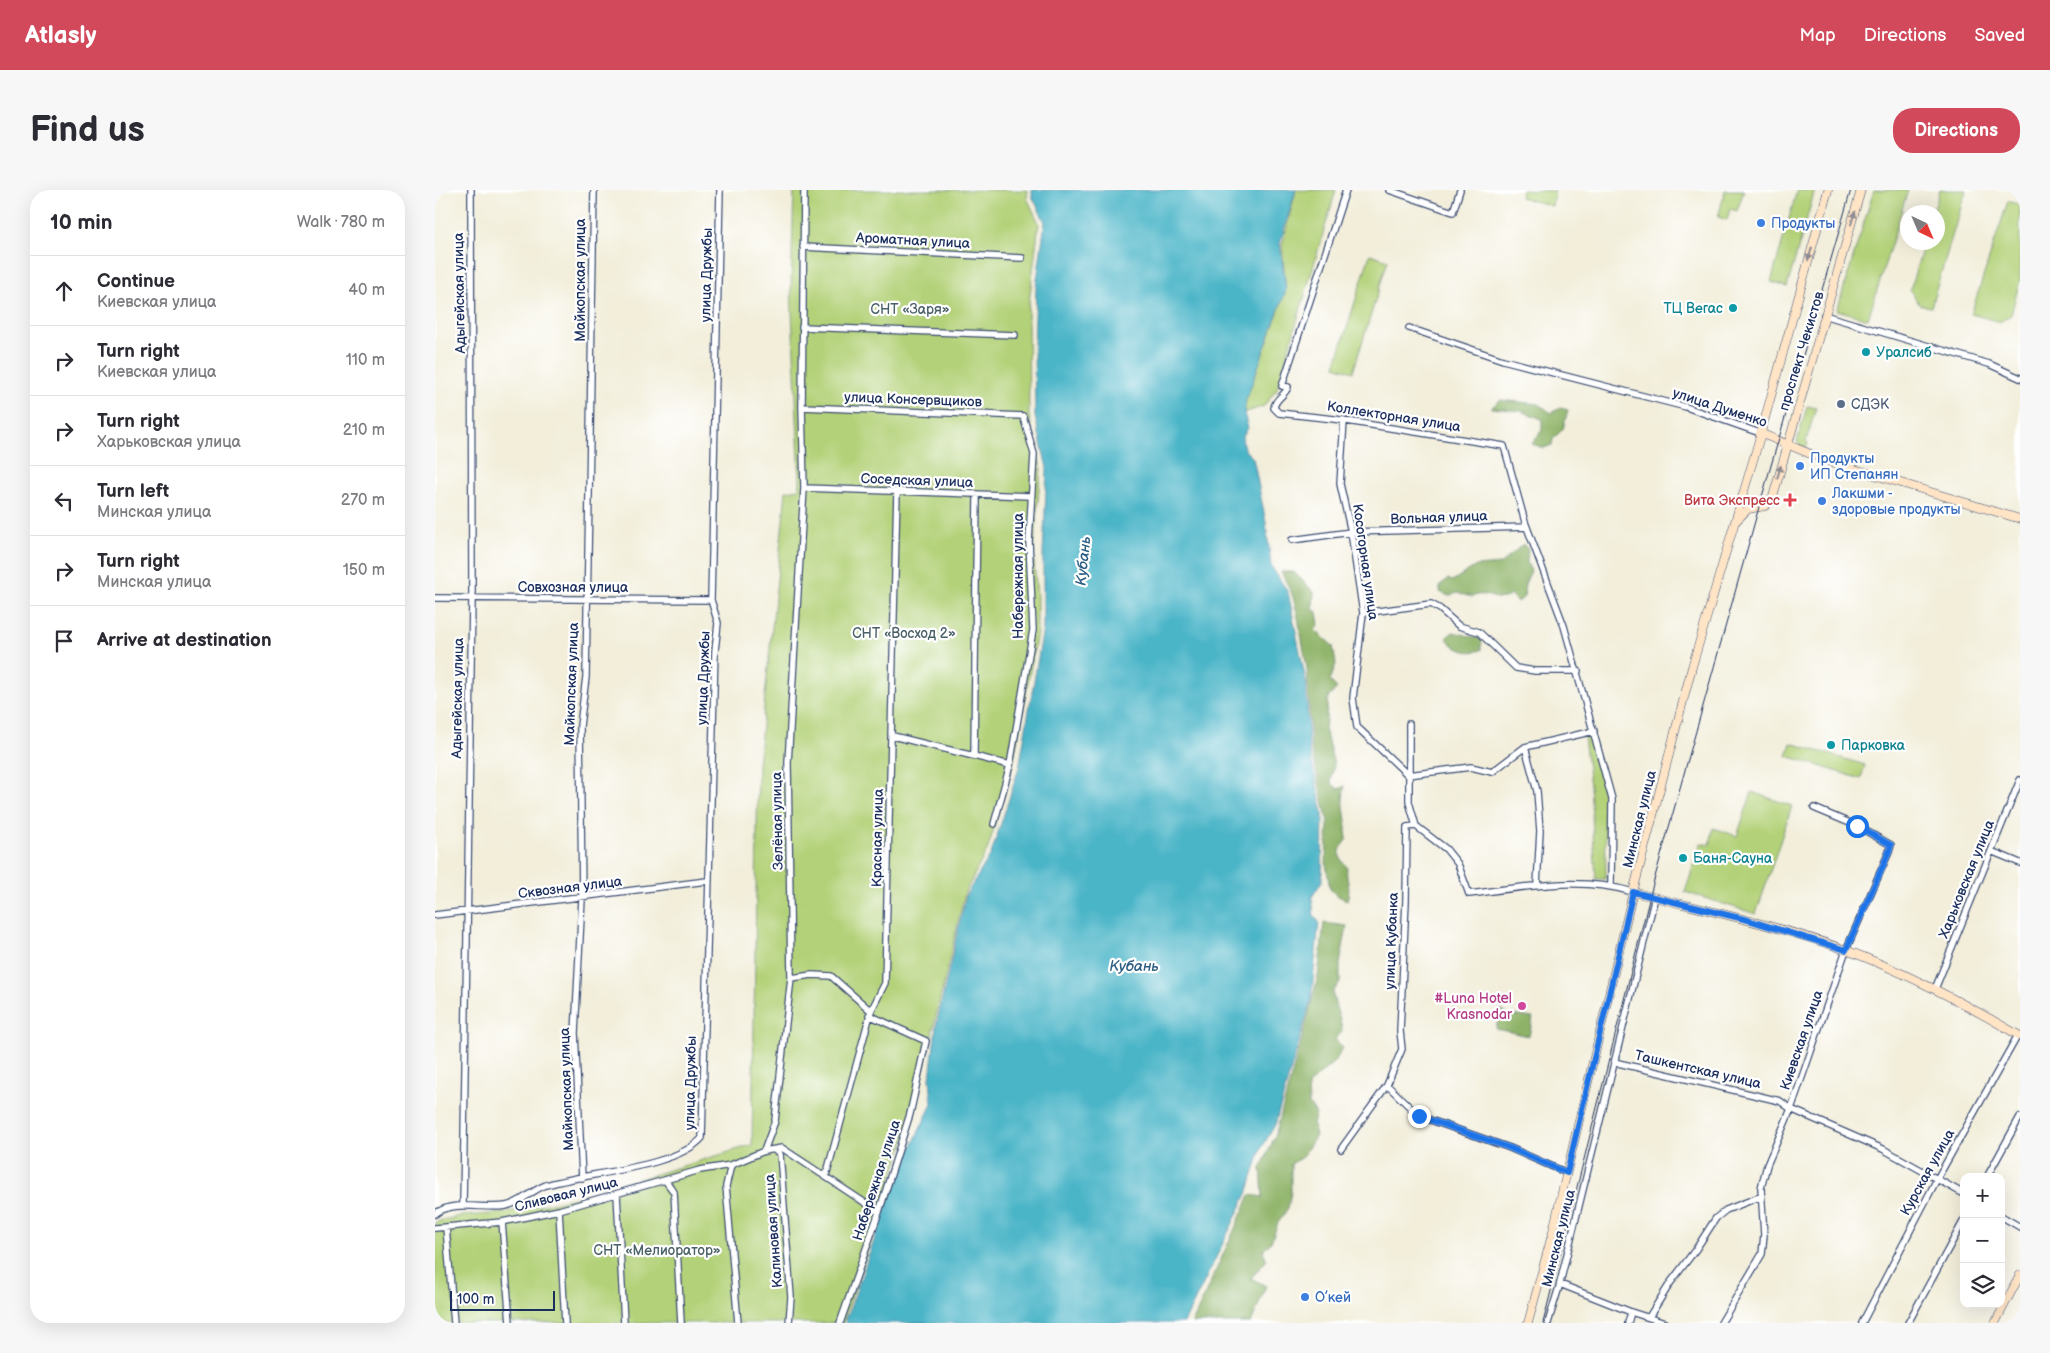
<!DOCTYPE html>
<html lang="en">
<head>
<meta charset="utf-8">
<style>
	:root { --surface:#fff; --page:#f7f7f7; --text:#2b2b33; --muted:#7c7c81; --line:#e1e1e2; --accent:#d1495b }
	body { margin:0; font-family:"Balsamiq Sans",sans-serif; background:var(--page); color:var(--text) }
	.controls { position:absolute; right:15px; bottom:15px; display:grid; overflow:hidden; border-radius:10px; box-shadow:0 5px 20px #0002 }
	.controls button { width:45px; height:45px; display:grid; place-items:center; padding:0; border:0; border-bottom:1px solid var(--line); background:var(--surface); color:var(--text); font:25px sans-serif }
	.compass { position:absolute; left:1465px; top:15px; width:45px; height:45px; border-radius:50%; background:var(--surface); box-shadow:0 5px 20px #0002; rotate:136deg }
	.scale { position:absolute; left:15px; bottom:12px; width:105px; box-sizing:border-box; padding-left:5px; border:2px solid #1b2f5e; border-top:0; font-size:14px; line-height:18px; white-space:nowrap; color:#1b2f5e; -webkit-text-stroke:4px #fff; paint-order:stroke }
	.stop { position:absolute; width:15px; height:15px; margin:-11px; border:4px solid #1a73e8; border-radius:50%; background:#fff }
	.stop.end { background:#1a73e8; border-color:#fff; box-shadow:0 1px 5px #0008 }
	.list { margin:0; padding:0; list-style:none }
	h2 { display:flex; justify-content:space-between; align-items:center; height:65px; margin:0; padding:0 20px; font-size:21px }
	h2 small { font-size:16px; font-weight:400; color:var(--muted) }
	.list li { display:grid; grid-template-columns:32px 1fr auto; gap:15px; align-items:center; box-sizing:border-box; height:70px; padding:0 20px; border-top:1px solid var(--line) }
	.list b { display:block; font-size:19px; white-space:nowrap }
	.list p { margin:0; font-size:16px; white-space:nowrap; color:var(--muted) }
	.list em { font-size:16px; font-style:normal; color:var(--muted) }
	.icon { flex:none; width:28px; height:28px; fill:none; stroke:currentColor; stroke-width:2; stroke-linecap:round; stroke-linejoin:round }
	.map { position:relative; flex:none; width:1585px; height:1133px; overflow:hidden; border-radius:20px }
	header { display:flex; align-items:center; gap:30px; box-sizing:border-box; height:70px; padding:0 25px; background:var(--accent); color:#fff }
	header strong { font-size:24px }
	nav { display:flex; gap:28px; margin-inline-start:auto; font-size:18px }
	.intro { display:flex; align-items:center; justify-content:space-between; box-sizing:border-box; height:120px; padding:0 30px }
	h1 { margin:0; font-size:35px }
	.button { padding:12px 22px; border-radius:20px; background:var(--accent); color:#fff; font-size:18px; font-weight:700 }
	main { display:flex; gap:30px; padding:0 30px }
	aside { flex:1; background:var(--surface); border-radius:20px; box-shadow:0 5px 20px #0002 }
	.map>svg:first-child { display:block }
	.green { fill:#b3d178; stroke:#67806b }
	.forest { fill:#8eb368; stroke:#547163 }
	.water { fill:#4bb5c8; stroke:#337293 }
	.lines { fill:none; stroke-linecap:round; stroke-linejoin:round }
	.street-casing { stroke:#3b4c71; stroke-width:8 }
	.secondary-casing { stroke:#3b4c71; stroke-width:9 }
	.street { stroke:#fff; stroke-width:5.5 }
	.secondary { stroke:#ffe4c6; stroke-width:8 }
	.tram { stroke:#1b2f5e; stroke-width:1 }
	.oneway { fill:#8d8a92 }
	.route { stroke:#1a73e8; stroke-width:6 }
	.shop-dot { fill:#3f7fe0; stroke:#fff; stroke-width:2 }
	.culture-dot { fill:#0f9aa8; stroke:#fff; stroke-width:2 }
	.service-dot { fill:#5c6f8a; stroke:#fff; stroke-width:2 }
	.health-dot { fill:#e0444e; stroke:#fff; stroke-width:2 }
	.hotel-dot { fill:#d1479c; stroke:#fff; stroke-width:2 }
	.labels { text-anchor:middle; stroke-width:4.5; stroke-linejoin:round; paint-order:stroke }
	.shop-label { font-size:14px; fill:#366cbe; stroke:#fff; text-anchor:start }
	.street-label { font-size:14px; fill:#1b2f5e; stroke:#fff }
	.culture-label { font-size:14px; fill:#0d838f; stroke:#fff; text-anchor:start }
	.park-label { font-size:14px; fill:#496066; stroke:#fff }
	.service-label { font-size:14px; fill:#4e5e75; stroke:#fff; text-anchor:start }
	.health-label { font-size:14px; fill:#be3a42; stroke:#fff; text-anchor:end }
	.hotel-label { font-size:14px; fill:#b23c85; stroke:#fff; text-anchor:end }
	.water-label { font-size:15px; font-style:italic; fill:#2c5e83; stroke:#fff }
</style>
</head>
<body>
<header>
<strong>Atlasly</strong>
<nav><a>Map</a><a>Directions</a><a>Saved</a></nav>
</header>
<div class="intro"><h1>Find us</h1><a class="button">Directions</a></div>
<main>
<aside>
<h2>10 min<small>Walk · 780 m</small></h2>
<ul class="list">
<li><svg class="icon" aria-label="ahead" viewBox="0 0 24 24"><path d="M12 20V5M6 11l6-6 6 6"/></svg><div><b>Continue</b><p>Киевская улица</p></div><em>40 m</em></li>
<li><svg class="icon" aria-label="right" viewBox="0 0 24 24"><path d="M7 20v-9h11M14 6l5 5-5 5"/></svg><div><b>Turn right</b><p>Киевская улица</p></div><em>110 m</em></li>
<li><svg class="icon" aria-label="right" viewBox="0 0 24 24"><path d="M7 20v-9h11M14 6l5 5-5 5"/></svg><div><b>Turn right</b><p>Харьковская улица</p></div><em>210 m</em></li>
<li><svg class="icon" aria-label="left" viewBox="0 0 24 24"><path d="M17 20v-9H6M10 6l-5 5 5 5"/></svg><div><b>Turn left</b><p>Минская улица</p></div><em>270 m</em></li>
<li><svg class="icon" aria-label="right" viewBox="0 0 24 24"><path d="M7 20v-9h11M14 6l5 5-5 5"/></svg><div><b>Turn right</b><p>Минская улица</p></div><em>150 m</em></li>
<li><svg class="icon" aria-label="arrive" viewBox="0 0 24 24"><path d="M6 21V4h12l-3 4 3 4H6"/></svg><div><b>Arrive at destination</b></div></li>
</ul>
</aside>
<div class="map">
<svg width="1585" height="1133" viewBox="0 0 1585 1133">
	<rect width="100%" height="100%" fill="#fff"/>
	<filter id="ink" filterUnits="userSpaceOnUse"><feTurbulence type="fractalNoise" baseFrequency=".02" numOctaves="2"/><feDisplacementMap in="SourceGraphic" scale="10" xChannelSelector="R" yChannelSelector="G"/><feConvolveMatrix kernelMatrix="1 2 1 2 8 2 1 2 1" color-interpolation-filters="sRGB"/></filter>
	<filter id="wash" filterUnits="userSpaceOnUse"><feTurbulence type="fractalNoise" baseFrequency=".0096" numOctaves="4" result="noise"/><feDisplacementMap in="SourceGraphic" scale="20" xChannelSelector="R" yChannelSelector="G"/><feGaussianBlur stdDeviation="1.12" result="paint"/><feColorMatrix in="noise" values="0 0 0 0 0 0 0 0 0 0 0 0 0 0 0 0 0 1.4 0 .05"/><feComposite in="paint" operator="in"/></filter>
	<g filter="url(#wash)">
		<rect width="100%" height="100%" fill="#f2eeda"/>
		<!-- green -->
		<path class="green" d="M359,0H593L592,8L604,33L593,121L594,225L606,278L598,364L602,404V443L577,579L553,658L530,703L478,925L408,1133H0V1032L25,1026L67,1023L145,1007L317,955L323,575L351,301L364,299L365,293L356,99Z
			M861,0H901L842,199L829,216L809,223L811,210L851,100L847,55Z
			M1087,0L1120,1L1117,16L1085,7Z
			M1290,0H1309L1302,21L1295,19L1292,30L1283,27Z
			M1362,0H1380L1352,97L1336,92Z
			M1439,0H1473L1433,129L1402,120Z
			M1505,0H1531L1496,117L1485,115L1475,100L1489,53L1502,52V22H1498Z
			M1573,11L1585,15V90L1576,125L1565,132L1536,124Z
			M935,64L953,70L918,182L900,176Z
			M1372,216L1381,218L1371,251L1373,253L1371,258L1365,256L1362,251Z
			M1156,546L1170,609L1171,689H1161L1155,596L1149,547Z
			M1356,553L1430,575L1426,589L1352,566Z
			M1317,602L1357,616L1321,724L1250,702L1266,653L1275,655L1278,638L1302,646Z"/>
		<!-- forest -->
		<path class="forest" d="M1065,210L1104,214L1116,223L1125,218L1133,220L1128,239L1118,249L1117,255L1109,258L1097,254L1107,240V229L1086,221L1056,218Z
			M1088,354L1093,359L1092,373L1096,381C1094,386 1091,390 1090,394C1088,402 1093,407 1082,412L1076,405C1062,415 1052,399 1037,407L1022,403L1014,406L1005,402V395L1013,389L1017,391L1041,376L1066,374Z
			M846,382H859L879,402L878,419L882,422L884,435L880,440L898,456L901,474L895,491L902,498L893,508L890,540L899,574L896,592L903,599L910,596C907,607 909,613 910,624C912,632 910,640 912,648C904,660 901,665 912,677C910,691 917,696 912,710L901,705L895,699L891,674L893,632L876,559L872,478L862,422L857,404Z
			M1018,442L1047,449L1046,460C1031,465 1021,459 1011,448Z
			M889,733L912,736L905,774V792L898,802C899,816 906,828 907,842L900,849L908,858L900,871L873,895L874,914L881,924L878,934L881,946L867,967L856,974V1002L853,1018L843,1033L836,1052L828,1061L832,1070L816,1088L831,1096L816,1133H757L815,1005L828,1007L826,978L840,946L871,833L883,786Z
			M1065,819L1076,827L1077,825L1098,828L1094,846L1061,839Z"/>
		<!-- water -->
		<path class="water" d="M597,0H861L845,53L851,100L811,210L809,223L813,238L807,247L809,259L818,268L831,332L836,376L853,402L871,492L874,560L888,623L887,691L877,707L879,726L884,732L876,810L840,935L826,959L812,1004L749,1133H410L460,991L497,914L495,888L501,836L531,705L556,664L584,578L608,439V364L612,278L600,227L599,157L601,97L610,32L597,6Z"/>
	</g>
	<g filter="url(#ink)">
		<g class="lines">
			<!-- street casing -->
			<g class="street-casing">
				<path id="street" d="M911,0L847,196L853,197C850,206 840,208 839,218L844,223L899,229L1069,256L1090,332L1129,436L1177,609L1176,695
					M954,0L1018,22L1025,0
					M368,57L587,68
					M1389,125L1554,174L1585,188
					M367,137L580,145
					M974,138L1068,170L1251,217L1325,243
					M367,217L588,226L599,264L594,351L598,440L575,575L559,634
					M909,230L905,294L916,342L928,423L918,508L922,537L973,585L1036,577L1057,582L1090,557L1159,541
					M369,298L595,306
					M857,350L916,342L1092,337
					M0,408L276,410
					M928,423L996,414L1005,419L1024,436L1044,442L1081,478L1100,481H1143
					M458,546L575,575
					M1090,557L1102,601L1105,641L1102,695
					M539,565L542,305
					M981,636L1011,659L1023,674L1034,704C1089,697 1145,686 1198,702
					M1556,661L1585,673
					M0,725L272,691
					M356,788L377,785L396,786L436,821
					M1500,799L1585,590
					M1179,872L1345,911L1356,919L1448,959L1529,1004
					M952,895L984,926L1075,958L1132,983
					M906,959L952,895L967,859L965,841L971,711L972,637L981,636L974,612V534
					M339,960L345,964L356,1107L354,1133
					M329,961L340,931L356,788L353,573L369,298L367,217L369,0
					M296,975L291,996L303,1133
					M391,986L436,821L450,793L462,302
					M1552,987L1585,927
					M147,988L140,843L147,708L145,536L151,487L159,0
					M230,990L239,1002L246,1133
					M182,1004L189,1133
					M28,1016L37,408L36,0
					M124,1020L130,1133
					M0,1024C19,1009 49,1020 71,1016C86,1013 97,1000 111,995C150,983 241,978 267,948L280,461L283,433L276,410L285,0
					M1566,1026L1585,1037
					M67,1032L75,1133
					M11,1037L19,1133
					M0,1038L67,1032L124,1020L265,980L296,975L329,961L347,958L444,1022
					M1125,1094L1196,1122L1230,1133
					M1214,1127L1236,1092L1261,1059L1281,1028L1291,1020L1327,1006
					M405,1133L444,1022L475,924L491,851L434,825
					M1113,1133L1124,1097L1220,707
					M1193,1133L1196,1122
					M1286,1133L1327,1064L1329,1045L1326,998L1332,975L1356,919L1411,760L1454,662L1456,655L1422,636L1379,618
					M1427,1133L1502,989L1583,845
					M1473,1133L1529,1030"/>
			</g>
			<!-- secondary casing -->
			<g class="secondary-casing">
				<path id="secondary" d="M1325,243L1390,270L1585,329
					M1301,331L1313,319L1330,316L1337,310L1426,0
					M1198,702C1269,720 1342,735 1411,760C1472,783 1529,813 1585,846
					M1093,1133L1117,1045L1198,702L1257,477L1322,257L1393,0
					M1560,1133L1585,1085"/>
			</g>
			<!-- street -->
			<use href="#street" class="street"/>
			<!-- secondary -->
			<use href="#secondary" class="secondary"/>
			<!-- tram -->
			<path class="tram" d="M1108,1133L1218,694L1324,317L1416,0"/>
		</g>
		<!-- one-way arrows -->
		<defs><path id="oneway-solid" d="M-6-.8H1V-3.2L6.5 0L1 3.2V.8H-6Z" transform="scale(1.25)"/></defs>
		<g class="oneway">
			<use href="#oneway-solid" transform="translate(1418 28) rotate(-73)"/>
			<use href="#oneway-solid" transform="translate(1375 64) rotate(106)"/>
			<use href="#oneway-solid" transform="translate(1344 282) rotate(-74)"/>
		</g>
	</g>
	<g class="lines" filter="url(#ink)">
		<!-- route -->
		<path class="route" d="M984,926L1075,958L1132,983L1198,702L1313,730L1411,760L1454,662L1456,655L1422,636"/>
	</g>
	<!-- markers -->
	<g class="shop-dot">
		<circle cx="1326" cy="33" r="5"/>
		<circle cx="1365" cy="276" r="5"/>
		<circle cx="1387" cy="311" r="5"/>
		<circle cx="870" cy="1107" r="5"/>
	</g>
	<g class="culture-dot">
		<circle cx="1298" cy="118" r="5"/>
		<circle cx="1431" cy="162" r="5"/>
		<circle cx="1396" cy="555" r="5"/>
		<circle cx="1248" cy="668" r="5"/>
	</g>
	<circle class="service-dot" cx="1406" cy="214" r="5"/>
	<path class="health-dot" d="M1352.5 302.5h5v5h5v5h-5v5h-5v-5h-5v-5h5z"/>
	<circle class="hotel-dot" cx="1087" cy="816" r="5"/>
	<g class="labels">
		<!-- shop labels -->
		<g class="shop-label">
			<text x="1336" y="38">Продукты</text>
			<text x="1375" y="273">Продукты<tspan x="1375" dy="16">ИП Степанян</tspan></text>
			<text x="1397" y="308">Лакшми -<tspan x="1397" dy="16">здоровые продукты</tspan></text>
			<text x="880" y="1112">О’кей</text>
		</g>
		<!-- street labels -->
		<g class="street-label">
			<text transform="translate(478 50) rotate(3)" y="5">Ароматная улица</text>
			<text transform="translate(271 85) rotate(-89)" y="5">улица Дружбы</text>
			<text transform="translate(145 90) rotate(-90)" y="5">Майкопская улица</text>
			<text transform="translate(24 103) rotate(-91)" y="5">Адыгейская улица</text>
			<text transform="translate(1366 161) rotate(-73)" y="5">проспект Чекистов</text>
			<text transform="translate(478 209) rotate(2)" y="5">улица Консервщиков</text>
			<text transform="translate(1285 217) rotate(18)" y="5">улица Думенко</text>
			<text transform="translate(959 226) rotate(9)" y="5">Коллекторная улица</text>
			<text transform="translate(482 290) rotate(2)" y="5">Соседская улица</text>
			<text transform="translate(1004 327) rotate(-2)" y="5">Вольная улица</text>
			<text transform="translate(931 372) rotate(82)" y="5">Косогорная улица</text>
			<text transform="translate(583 386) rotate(-90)" y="5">Набережная улица</text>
			<text x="138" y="402">Совхозная улица</text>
			<text transform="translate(268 488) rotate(-88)" y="5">улица Дружбы</text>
			<text transform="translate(136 494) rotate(-88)" y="5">Майкопская улица</text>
			<text transform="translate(22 508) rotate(-89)" y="5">Адыгейская улица</text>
			<text transform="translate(1204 629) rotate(-76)" y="5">Минская улица</text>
			<text transform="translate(342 631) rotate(-91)" y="5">Зелёная улица</text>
			<text transform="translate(442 648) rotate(-89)" y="5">Красная улица</text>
			<text transform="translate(1531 689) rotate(-68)" y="5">Харьковская улица</text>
			<text transform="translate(135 697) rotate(-7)" y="5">Сквозная улица</text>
			<text transform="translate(956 751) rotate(-88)" y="5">улица Кубанка</text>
			<text transform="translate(1366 850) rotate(-71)" y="5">Киевская улица</text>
			<text transform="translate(1263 879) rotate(13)" y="5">Ташкентская улица</text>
			<text transform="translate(255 893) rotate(-89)" y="5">улица Дружбы</text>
			<text transform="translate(131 899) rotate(-92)" y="5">Майкопская улица</text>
			<text transform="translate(1492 982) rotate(-61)" y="5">Курская улица</text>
			<text transform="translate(441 990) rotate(-72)" y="5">Набережная улица</text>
			<text transform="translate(131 1004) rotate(-14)" y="5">Сливовая улица</text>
			<text transform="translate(338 1041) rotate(-94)" y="5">Калиновая улица</text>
			<text transform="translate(1123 1048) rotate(-76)" y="5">Минская улица</text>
		</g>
		<!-- culture labels -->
		<g class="culture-label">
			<text x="1288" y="123" text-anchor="end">ТЦ Вегас</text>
			<text x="1441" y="167">Уралсиб</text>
			<text x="1406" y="560">Парковка</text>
			<text x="1258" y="673">Баня-Сауна</text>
		</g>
		<!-- park labels -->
		<g class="park-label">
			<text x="475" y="124">СНТ «Заря»</text>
			<text x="469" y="448">СНТ «Восход 2»</text>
			<text x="222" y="1065">СНТ «Мелиоратор»</text>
		</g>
		<!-- service labels -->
		<g class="service-label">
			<text x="1416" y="219">СДЭК</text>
		</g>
		<!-- health labels -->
		<g class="health-label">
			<text x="1345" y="315">Вита Экспресс</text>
		</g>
		<!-- hotel labels -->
		<g class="hotel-label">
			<text x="1077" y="813">#Luna Hotel<tspan x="1077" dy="16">Krasnodar</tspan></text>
		</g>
		<!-- water labels -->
		<g class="water-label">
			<text transform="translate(648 371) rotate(-84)" y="5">Кубань</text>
			<text x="699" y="781">Кубань</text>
		</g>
	</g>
</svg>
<div class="controls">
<button>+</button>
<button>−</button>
<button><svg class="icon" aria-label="layers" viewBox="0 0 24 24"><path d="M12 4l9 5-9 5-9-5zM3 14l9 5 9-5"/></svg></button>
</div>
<svg class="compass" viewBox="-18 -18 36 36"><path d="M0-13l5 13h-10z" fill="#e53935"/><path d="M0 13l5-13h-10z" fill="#7c7c81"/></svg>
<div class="scale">100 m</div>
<div class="stop" style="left:1422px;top:636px"></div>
<div class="stop end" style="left:984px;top:926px"></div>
</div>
</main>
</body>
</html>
